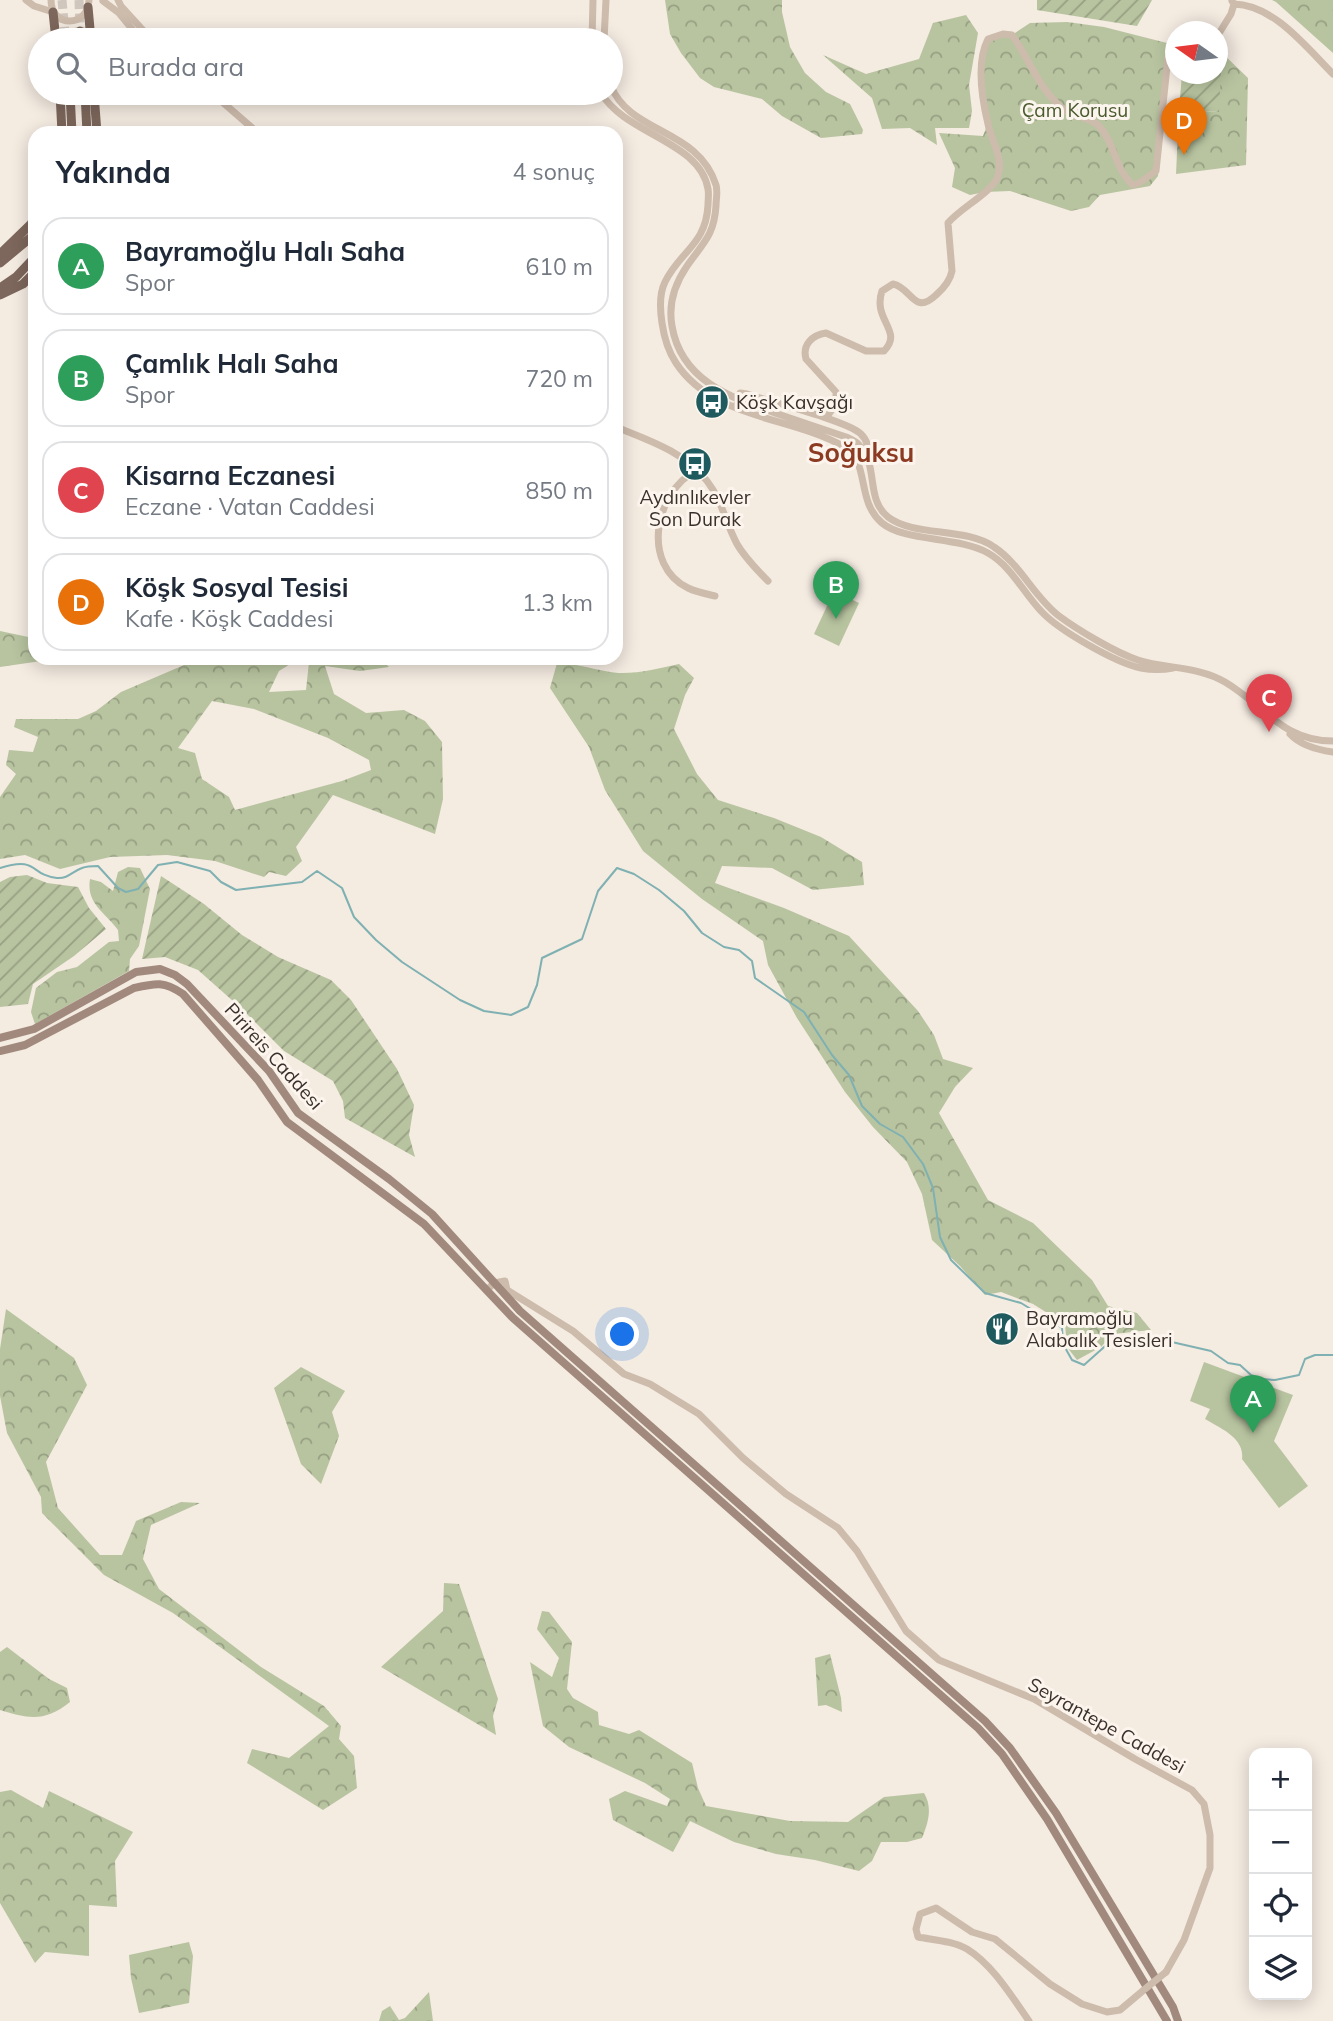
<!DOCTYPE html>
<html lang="tr">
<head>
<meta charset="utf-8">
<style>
	:root { --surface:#fff; --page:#f6f6f7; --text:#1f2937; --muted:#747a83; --line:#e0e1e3; --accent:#0f766e }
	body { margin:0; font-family:Mulish,sans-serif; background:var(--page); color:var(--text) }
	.controls { position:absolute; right:21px; bottom:21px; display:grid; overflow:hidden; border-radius:14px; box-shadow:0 4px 18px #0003 }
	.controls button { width:63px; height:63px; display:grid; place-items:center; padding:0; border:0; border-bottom:2px solid var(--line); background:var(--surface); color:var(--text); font:35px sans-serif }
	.compass { position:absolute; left:1165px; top:21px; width:63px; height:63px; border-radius:50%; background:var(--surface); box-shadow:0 4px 18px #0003; rotate:284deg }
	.you { position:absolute; left:623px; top:1335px; width:24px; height:24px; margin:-18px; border:5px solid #fff; border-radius:50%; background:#1a73e8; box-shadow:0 0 0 10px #1a73e833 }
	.badge { display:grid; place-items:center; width:46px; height:46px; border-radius:50%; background:var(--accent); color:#fff; font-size:23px; font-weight:700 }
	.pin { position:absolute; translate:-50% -58px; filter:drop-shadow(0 2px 4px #0008) }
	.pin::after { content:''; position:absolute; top:37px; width:24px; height:21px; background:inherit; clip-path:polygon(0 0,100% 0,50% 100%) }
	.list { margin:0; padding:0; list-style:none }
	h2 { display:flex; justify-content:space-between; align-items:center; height:91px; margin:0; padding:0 28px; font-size:30px }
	h2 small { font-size:23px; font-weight:400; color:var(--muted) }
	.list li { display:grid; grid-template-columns:46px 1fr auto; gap:21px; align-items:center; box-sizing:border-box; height:98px; margin:0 14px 14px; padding:0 14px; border:2px solid var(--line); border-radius:21px }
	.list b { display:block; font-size:26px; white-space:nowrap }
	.list p { margin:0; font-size:23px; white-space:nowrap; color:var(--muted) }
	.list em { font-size:23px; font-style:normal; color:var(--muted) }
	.icon { flex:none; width:38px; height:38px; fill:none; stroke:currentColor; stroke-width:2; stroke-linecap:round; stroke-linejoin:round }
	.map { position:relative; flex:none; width:1333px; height:2021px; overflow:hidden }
	.search { position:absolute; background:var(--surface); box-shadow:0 4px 18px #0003; left:28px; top:28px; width:595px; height:77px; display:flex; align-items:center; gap:18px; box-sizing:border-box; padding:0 24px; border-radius:38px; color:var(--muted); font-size:26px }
	.panel { position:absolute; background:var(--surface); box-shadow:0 4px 18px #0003; left:28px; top:126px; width:595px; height:539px; border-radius:21px }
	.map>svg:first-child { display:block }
	.forest { fill:url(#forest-crowns); fill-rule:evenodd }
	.garden { fill:url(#garden-furrows) }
	.pitch { fill:#b8c4a0 }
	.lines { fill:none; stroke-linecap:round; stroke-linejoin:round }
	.stream { stroke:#7fb0b2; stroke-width:2 }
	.primary-tunnel { stroke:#cfc6bd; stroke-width:9; stroke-dasharray:9 4.5; stroke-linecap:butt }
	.tertiary { stroke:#cdbbac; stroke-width:7 }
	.secondary { stroke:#a18a7d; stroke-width:8 }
	.primary { stroke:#7d675c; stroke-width:9 }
	.tertiary-bridge { stroke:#cdbbac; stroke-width:7 }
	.labels { text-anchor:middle; stroke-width:6; stroke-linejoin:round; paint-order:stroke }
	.park-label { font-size:19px; fill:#4a5a2e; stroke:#fbf5ee }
	.poi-label { font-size:19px; fill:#3b302b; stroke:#fbf5ee; text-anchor:start }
	.street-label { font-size:19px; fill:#3b302b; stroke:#fbf5ee }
	.district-label { font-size:26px; font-weight:bold; fill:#8c3b22; stroke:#fbf5ee }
</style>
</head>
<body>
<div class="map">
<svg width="1333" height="2021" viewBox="0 0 1333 2021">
	<defs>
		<pattern id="forest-crowns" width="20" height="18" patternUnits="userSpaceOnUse" patternTransform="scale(1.75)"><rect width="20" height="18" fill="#b8c4a0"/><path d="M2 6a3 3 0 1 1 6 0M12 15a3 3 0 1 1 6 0" fill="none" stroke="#97a083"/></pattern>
		<pattern id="garden-furrows" width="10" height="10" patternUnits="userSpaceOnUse" patternTransform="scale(1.75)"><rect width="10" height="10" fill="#b8c4a0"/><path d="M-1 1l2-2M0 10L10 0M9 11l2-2" fill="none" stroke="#97a083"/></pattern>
	</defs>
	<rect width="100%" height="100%" fill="#f4ebe1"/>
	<!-- forest -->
	<path class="forest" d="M665,0H782V12L790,47L805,73L826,92L850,104L863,130L862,134L821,138L782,116L762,99L714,87L700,78L681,53L670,34Z
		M1272,0H1333V53L1276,2Z
		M966,15L978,33L969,85L972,111L969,128H935L937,145L910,128L882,129L872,98L823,55L866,74L919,59L933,23Z
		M1067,22L1104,27L1167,43L1158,176L1150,186L1100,195L1089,207L1071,211L1010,191L985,192L970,195L952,187L955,168L939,133L983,136L988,123L982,77L988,39L1012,35L1030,23Z
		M1218,49L1248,78L1246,165L1176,174L1179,110L1218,112Z
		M0,631L33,638L35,658H47L48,660L0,667Z
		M208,658H380L389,667L360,671L325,666L334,694L366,713L404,710L425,721L442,742L443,799L435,834L333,795L296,847L302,861L286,876L269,872L264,877L215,861L167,855L110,857L60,869L25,855L0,859V797L16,774L6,765L9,750L33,752L38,737L14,727L16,719H78L96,711L121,692L184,665ZM298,659L309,662L306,690L269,692L279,671ZM212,701L254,709L328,738L369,760L371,770L342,781L235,810L229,797L202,779L195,753L178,748Z
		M557,663C578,663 597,671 618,673C638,674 660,668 679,664L694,678L685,695L674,729L697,774L718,800L774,818L821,837L862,862L864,885L813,890L772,868L722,866L715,883L784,908L849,936L918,1011L934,1035L943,1059L973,1068L955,1087L939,1113L988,1200L1033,1223L1092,1280L1108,1306L1137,1313L1151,1330L1113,1334L1101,1347L1077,1360L1067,1347L1065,1324L1033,1304L1001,1292L985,1295L960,1266L932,1240L922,1194L907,1162L873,1127L845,1092L797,1018L768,965L763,941L702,899L643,851L605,790L589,747L550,688Z
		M128,867L140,868L150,889L139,946L130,959L129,971L35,1024L31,1012L36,988L57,972L77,967L109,942L119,941L118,930C105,912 86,904 90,879L101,882L113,891L118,872Z
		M6,1309L74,1358L87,1385L46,1462L58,1508L100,1555H122L136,1521L181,1502L200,1503L151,1525L143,1559L159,1589L261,1667L324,1706L341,1726L339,1739L354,1756L357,1788L323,1810L247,1763L252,1749L289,1758L329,1726L173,1613L104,1575L42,1513L41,1497L7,1433L0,1396V1349Z
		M301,1367L345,1391L332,1412L339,1436L321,1484L301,1464L274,1388Z
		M444,1583L459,1584L498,1699L493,1716L496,1735L381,1667L443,1611Z
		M542,1611L549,1612L572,1642L567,1689L573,1698L598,1712L599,1725L629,1734L639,1730L692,1763L698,1788L706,1806L790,1821L848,1822L884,1797L924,1793C933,1808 928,1823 922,1838L907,1842H881L872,1861L859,1871L815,1860L776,1854L734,1842L690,1821L673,1852L613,1820L609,1799L625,1791L667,1806L670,1799L645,1783L569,1747L543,1726L530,1662L552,1677L559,1658L537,1629Z
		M7,1647L49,1679L67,1688L70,1702C45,1722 29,1719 0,1710V1652Z
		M830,1654L841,1698L842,1712L826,1705L818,1706L815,1658Z
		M11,1790L43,1808L49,1791L133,1832L115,1861L117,1907L89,1905V1956L45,1952L35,1963L0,1903V1792Z
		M189,1942L193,1956L189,2003L139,2013L131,1978L129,1955Z
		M429,1992L433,2021H379L382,2011L390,2006L399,2020L405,2018Z"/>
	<!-- garden -->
	<path class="garden" d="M1037,0H1152L1137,26L1037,10Z
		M1218,49L1221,72L1219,112L1179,110L1182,74H1218Z
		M27,875L47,883L78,887L89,908L106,929L74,956L33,984L28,1004L0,1007V882L10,877Z
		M161,876L204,904L242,935L278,957L331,980L351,1000L397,1069L414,1105L409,1135L415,1157L345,1118L343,1101L333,1081L284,1051L242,1009L198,970L165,957L142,959Z"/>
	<!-- pitch -->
	<path class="pitch" d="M834,591L859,603L839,646L814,634Z
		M1204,1362L1293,1395L1274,1441L1308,1486L1279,1508L1242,1459C1245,1438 1220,1428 1205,1419L1210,1409L1190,1401Z"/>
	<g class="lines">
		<!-- stream -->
		<path class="stream" d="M0,868C39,856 29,875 57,878C68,879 73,871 82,868C87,866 93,866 98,866L118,888L126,892L138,889L158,865L177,862L210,871L221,882L236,890L302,882L317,871L342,888L354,917L376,940L402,962L460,1000L484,1011L511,1015L528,1007L537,985L542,958L582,939L598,891L617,868L634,874L659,890L684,911L702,933L724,947L739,950L752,961L755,978L804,1012L832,1055L849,1075L862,1106L880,1124L903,1137L923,1164L933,1188L940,1237L951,1260L985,1293L1021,1303L1062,1328L1063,1344L1072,1360L1084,1365L1112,1340L1150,1337L1211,1351L1228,1363L1240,1365L1251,1375L1261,1379L1275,1380L1299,1375L1305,1359L1315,1355H1333"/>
		<!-- primary-tunnel -->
		<path class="primary-tunnel" d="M62,0L65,33
			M79,0L80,31"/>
		<!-- tertiary -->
		<path class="tertiary" d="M26,0L34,6L53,12
			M51,0C51,28 88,28 89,0
			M118,0L121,6L152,40
			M103,1L119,13L141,40
			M1234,4C1274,5 1306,47 1333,74
			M1218,35L1231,14L1234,4L1232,1
			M592,40L593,0
			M604,40L606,0
			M611,86C630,134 698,128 716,185C718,191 716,199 716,206C714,236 703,243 687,266C674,285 668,304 672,326C681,380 729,397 775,413C798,421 822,429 846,437C850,439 856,441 859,445C879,464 865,499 888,517C914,537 966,527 994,547C1021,565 1034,597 1059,616C1078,630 1116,653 1138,660C1166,669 1198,666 1225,682C1264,705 1282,741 1333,741
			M212,93L258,133
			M601,93C626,135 700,141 708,189C709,194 708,200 708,205C706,245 680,251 665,282C659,294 660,310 662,323C664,337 668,351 676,363C713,419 789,416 843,446C871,461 855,500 882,523C905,542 957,536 988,553C1011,566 1023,592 1041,611C1058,630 1116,663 1141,668C1152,670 1162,670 1173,668
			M737,404L740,393L747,394C768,401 848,421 861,434C868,441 869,449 869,459
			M826,418L836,404V392L806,359C802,345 812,335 826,333L866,351H884C904,331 872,320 882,291L893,284C912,288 914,316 936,295C943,289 950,281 952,271L948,223C960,208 993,192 998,176C1004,159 991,140 988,124C982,99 976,62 988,39L1003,34L1012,35C1032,63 1037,87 1064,110C1073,117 1089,117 1098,125C1115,142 1115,170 1133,185L1139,183L1156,171L1168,57L1176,44
			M616,427C648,440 685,452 707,481C722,500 726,524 737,544C745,558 757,570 768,581
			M697,470C654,492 641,565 688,588C696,592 706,594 715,596
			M1290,734C1300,745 1318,750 1333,752
			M487,1290L494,1283L505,1281L507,1290L573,1331L624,1374L650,1384L699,1414L743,1458L786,1494L838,1528L857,1551L906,1631L939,1660L1034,1699L1135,1759L1192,1790L1204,1804L1210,1835V1868L1184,1940L1166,1972
			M1029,2021C1012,1997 993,1965 967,1949C953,1941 934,1940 918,1937L916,1929L920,1914L936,1908L972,1932L995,1939L1050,1984L1082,2004L1107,2012L1120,2010L1145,1989"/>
		<!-- secondary -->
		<path class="secondary" d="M0,1038L34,1029L136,972L160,969L175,975L187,984L269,1071L298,1113L389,1179L432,1214L520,1311L985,1721L1010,1748L1056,1813L1173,2007L1178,2021
			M0,1051L25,1045L134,988C156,983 164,981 183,994L258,1080L287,1122L424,1224L513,1318L978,1728L1002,1754L1047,1819L1167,2021"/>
		<!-- primary -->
		<path class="primary" d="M88,7L91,40
			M53,12L56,40
			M80,31L81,40
			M65,33L66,40
			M60,93L62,133
			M70,93L72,133
			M85,93L87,133
			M94,93L97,133
			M0,254L31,224L35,216
			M0,263L35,234
			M0,288L16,277L35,257
			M0,295L23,284L35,272"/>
		<!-- tertiary-bridge -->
		<path class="tertiary-bridge" d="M1145,1989L1166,1972"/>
	</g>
	<!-- icons -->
	<defs>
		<g id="bus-disc" transform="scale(1.75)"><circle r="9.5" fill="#1f5a5e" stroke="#fbf5ee"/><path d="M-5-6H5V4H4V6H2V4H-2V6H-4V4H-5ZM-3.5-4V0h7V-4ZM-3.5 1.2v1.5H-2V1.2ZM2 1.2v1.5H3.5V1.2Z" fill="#fff"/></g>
		<g id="restaurant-disc" transform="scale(1.75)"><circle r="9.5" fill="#1f5a5e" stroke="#fbf5ee"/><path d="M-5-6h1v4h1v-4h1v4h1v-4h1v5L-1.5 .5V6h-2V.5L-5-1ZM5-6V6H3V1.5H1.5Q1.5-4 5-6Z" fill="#fff"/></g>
	</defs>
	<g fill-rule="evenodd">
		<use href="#bus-disc" x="712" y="402"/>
		<use href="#bus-disc" x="695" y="464"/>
		<use href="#restaurant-disc" x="1002" y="1329"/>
	</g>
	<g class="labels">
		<!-- park labels -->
		<g class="park-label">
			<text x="1075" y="117">Çam Korusu</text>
		</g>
		<!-- poi labels -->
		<g class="poi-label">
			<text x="736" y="409">Köşk Kavşağı</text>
			<text x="695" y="504" text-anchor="middle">Aydınlıkevler<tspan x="695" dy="22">Son Durak</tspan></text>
			<text x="1026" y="1325">Bayramoğlu<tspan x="1026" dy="22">Alabalık Tesisleri</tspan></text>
		</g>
		<!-- street labels -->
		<g class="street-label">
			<text transform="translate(274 1056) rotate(48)" y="7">Pirireis Caddesi</text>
			<text transform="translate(1107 1725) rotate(29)" y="7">Seyrantepe Caddesi</text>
		</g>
		<!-- district labels -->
		<g class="district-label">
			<text x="861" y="462">Soğuksu</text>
		</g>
	</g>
</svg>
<div class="controls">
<button>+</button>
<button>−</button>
<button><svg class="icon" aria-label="locate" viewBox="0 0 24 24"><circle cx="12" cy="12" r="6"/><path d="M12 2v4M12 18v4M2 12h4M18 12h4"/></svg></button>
<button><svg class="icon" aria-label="layers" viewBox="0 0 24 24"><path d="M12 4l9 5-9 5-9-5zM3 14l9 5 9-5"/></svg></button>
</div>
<svg class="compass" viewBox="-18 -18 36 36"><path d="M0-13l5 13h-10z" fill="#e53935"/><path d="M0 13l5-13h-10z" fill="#747a83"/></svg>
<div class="you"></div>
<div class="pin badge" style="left:1253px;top:1433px;background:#2e9e5b">A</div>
<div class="pin badge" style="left:836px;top:619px;background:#2e9e5b">B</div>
<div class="pin badge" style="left:1269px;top:732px;background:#e0444e">C</div>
<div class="pin badge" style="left:1184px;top:155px;background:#e8710a">D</div>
<div class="search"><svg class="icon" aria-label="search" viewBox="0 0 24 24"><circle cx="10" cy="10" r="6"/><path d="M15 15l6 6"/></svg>Burada ara</div>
<section class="panel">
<h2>Yakında<small>4 sonuç</small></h2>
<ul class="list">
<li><span class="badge" style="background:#2e9e5b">A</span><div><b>Bayramoğlu Halı Saha</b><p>Spor</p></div><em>610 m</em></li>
<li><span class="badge" style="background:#2e9e5b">B</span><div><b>Çamlık Halı Saha</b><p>Spor</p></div><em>720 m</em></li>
<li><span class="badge" style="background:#e0444e">C</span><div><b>Kisarna Eczanesi</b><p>Eczane · Vatan Caddesi</p></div><em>850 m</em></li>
<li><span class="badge" style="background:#e8710a">D</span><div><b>Köşk Sosyal Tesisi</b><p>Kafe · Köşk Caddesi</p></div><em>1.3 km</em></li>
</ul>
</section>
</div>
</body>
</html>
